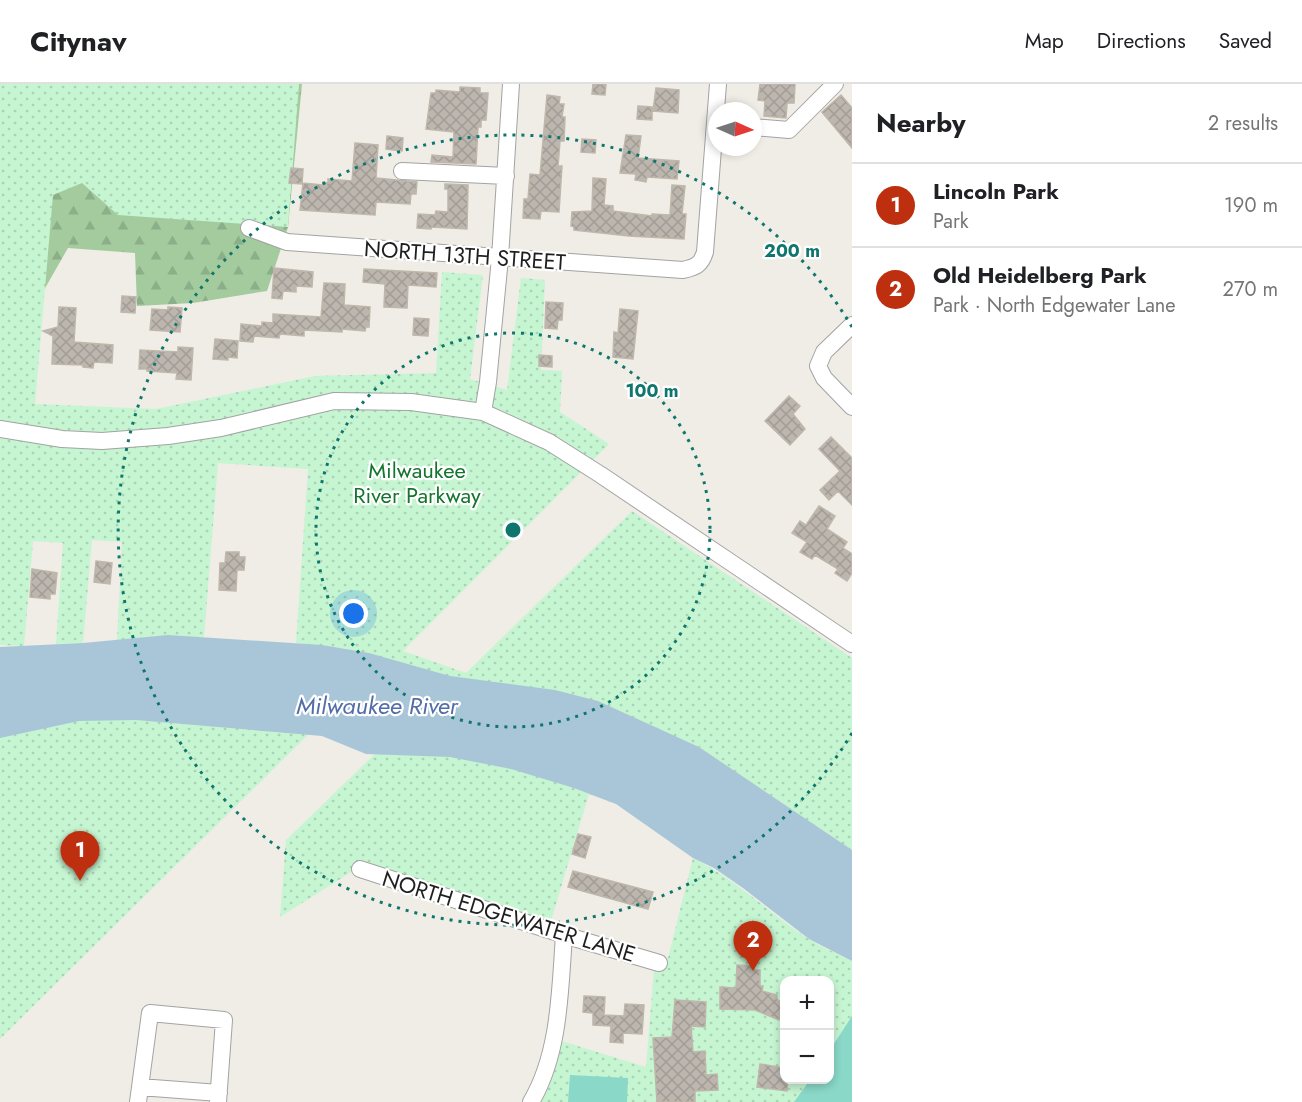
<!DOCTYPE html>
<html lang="en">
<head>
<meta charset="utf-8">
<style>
	:root { --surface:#fff; --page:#f2f2f2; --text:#202124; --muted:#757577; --line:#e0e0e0; --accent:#be2f0f }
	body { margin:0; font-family:Jost,sans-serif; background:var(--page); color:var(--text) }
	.controls { position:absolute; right:18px; bottom:18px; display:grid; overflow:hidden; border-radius:12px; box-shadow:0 3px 9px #0003 }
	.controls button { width:54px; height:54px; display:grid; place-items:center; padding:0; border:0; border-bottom:2px solid var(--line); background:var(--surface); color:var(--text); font:30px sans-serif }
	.compass { position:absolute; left:708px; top:18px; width:54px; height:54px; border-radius:50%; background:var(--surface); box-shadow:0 3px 9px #0003; rotate:93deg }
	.you { position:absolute; left:354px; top:530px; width:21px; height:21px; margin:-15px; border:4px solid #fff; border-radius:50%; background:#1a73e8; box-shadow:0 0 0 9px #1a73e833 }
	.badge { display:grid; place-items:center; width:39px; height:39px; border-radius:50%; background:var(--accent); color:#fff; font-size:20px; font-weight:700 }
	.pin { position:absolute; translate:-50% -50px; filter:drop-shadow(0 2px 3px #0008) }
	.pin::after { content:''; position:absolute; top:32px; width:21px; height:18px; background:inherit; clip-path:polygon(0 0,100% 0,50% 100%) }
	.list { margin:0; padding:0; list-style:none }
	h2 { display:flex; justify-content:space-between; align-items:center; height:78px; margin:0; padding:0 24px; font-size:26px }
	h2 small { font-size:20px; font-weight:400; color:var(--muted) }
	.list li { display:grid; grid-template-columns:39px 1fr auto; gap:18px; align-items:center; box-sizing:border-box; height:84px; padding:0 24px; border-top:2px solid var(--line) }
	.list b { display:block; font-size:22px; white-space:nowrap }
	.list p { margin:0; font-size:20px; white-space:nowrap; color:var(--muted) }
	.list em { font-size:20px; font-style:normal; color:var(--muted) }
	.map { position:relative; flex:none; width:852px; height:1018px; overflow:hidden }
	header { display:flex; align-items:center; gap:36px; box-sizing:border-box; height:84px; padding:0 30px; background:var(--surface); border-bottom:2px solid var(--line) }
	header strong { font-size:28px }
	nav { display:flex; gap:33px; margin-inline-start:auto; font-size:21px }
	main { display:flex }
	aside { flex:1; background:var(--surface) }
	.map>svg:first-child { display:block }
	.forest { fill:url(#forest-firs) }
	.park { fill:url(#park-dots); fill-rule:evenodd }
	.pitch { fill:#8ad8c8 }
	.water { fill:#a9c6d9 }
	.building { fill:url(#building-cross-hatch); stroke:#bfb7a9; stroke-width:1.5 }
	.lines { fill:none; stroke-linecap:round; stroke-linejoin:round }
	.minor-casing { stroke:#a3a3a3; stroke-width:18 }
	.minor { stroke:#fff; stroke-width:16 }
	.ring { fill:none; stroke:#0f766e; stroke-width:3; stroke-dasharray:3 6 }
	.labels { text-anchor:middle; stroke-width:4.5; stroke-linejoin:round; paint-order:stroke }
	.street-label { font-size:22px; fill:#1f1f1f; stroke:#fff }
	.park-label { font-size:22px; fill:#14752e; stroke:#fff }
	.water-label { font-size:24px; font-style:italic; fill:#526da7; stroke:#fff }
	.centre { fill:#0f766e; stroke:#fff; stroke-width:3 }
	.ring-label { font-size:18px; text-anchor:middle; font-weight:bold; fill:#0f766e; stroke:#fff; stroke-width:4.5; stroke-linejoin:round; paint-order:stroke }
</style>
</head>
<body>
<header>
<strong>Citynav</strong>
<nav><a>Map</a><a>Directions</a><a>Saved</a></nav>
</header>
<main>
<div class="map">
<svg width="852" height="1018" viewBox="0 0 852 1018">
	<defs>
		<pattern id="forest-firs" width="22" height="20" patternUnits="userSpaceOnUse" patternTransform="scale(1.5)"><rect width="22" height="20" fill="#a3cb9e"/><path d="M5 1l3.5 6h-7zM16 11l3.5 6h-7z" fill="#8cae88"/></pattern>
		<pattern id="park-dots" width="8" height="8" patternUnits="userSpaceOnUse" patternTransform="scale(1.5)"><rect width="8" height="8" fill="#c6f5d2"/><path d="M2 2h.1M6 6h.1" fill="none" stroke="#aad2b4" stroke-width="1.8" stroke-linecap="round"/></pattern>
		<pattern id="building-cross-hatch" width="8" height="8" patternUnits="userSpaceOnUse" patternTransform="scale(1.5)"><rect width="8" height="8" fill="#bcb6af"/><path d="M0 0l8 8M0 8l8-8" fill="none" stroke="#a19c96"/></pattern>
	</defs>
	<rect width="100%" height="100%" fill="#efede6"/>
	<!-- forest -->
	<path class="forest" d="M0,0H302L288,143L267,207L193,219L137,222L135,169L68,164L44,206L34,320Z"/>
	<!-- park -->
	<path class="park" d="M0,0H299L288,143L118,131L82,99L53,111L35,320L156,325L315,292L436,289L442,188L483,191L470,295L507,306L521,194L545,196L541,286L562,287L560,328L609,360L403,567L466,589L632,427L852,574V767L699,663L650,642L616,720L589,710L550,840L364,780L280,833L286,756L383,662L347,565L296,559L308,385L218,379L204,553L117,556L122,458L92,456L83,559L56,560L63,459L33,457L24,562L0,561Z
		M0,579L320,639L0,955Z
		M693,774C735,795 768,828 807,854C821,863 837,869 852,877V1018H538L558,956L646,983L655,872L668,874ZM784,896H830V996H784Z"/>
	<!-- pitch -->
	<path class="pitch" d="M852,932V1018H794L810,996H830V966Z
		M570,991L628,994L627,1018H568Z"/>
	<!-- water -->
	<path class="water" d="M168,551L322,561L369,569L450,592L555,606L598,617L699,663L852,766V877L809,855L743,804L714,784L693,774L616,720L574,704L511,685L450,673L366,670L322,652L136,636L79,637L0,654V563L83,559Z"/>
	<!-- building -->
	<path class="building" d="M593,0H606L605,11L592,10Z
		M760,0H795L794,19H787L786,34L764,32L765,17L758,16Z
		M460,3L480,4V9H488L486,36H481V43H478L476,80L431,78L432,71L453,73L454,48L426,45L431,9H436V6L460,8Z
		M656,4L679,6L678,29L653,27Z
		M547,11L560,13L559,20H564L562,33H565L564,57H560L558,82H562L559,128L541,127L540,135L523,134L524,115H528L530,90L540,91Z
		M841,11L852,24V64L822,28Z
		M638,22L652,23V36L637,35Z
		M626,51L641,52L638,74L679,77L677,95L647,93L646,98L635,96L636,90L620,89Z
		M387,52L403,54L402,67L386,65Z
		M582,55L596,56L595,69L581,68Z
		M355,59L378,61L376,94L417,98L416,110H411L410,120L376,118L375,131L300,126L303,99L323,101V98L328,99V95L352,97Z
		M291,84L303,85L302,100L289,99Z
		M593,94L606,95L604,121L613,122V127L652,132V130L670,131L672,101L685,102L682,130H686L684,155L629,152L574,146V143L571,142L572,128L592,127Z
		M445,100L468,101L467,145L432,143L431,145L417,144L418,130L435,131L436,127L448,128V105H445Z
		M274,184L313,188L312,203L296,202V208L283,207L282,215L272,214Z
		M364,185L437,189L436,203L408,201L407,224L384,223L385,200L363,198Z
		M324,199L345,200L344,221L370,223L369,243H366L365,247L342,245V248L304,246V252L280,250L279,254L254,252L253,258L240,257L241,240L262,242V238L273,239V230L321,233Z
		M122,212L136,213L135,229L121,228Z
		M546,218L563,219L562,236H558L557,245L545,244Z
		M59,223L76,224L74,258L113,261L112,279L94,278L93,284L83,283V281L52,280L53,252L43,247L58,243Z
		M168,223L182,224L180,248L150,246L152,225L168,226Z
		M620,225L638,227L633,275L613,273L614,248L618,249Z
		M414,234L429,235L428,252L413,251Z
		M215,255L238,257L237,274L228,273V276L213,275Z
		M178,263L193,264L191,296L176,295L177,289L147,287V285H139L140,266L178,268Z
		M539,271L552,272V283L539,282Z
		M789,312L800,322L793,330L805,345L790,361L765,337Z
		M831,353L852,374V421L838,407L829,416L820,406L840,387L819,365Z
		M819,422L835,432L827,445L847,458L843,464L852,470V489L847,497L835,489L838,485L815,471L812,475L800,468L807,458L792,449L800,437L806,441Z
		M226,468H239V473H245L244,486H237L236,507L219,506L220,479H225Z
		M96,477L112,479L110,500L94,498Z
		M32,485L57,489L55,510H50V515L30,513Z
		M578,750L591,753L585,774L572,770Z
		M573,787L653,808L648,825L568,803Z
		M737,881L754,882V886H760V902H763L762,907L777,911V915L784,921L779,936L755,926L720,925V903L736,904Z
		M584,912L605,913L604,931L624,932L625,920L644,921L642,950L623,949V959L610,958L611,942L593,941V929L583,928Z
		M675,916L706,918L705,943L691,942L693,968L705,967L706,991L717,990L718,1006L695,1007V1018H657L653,954L672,953Z
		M760,980L784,984V996H788L787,1007L757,1003Z"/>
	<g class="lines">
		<!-- minor casing -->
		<g class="minor-casing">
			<path id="minor" d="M753,43L789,46L835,0
				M402,87L506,92
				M249,144L287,158L683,186C696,183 701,181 705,168L718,0
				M852,241L824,268L818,282L824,294L852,323
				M483,328L488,298L500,174L511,0
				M0,345L62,355L102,357L168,352L221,344L334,317L411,318L483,328L549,358L601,391L852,560
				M360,785L564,851L659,879
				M140,1003L219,1009
				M138,1018L150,929L224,936L218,1018
				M531,1018C560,969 560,906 564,851"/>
		</g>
		<!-- minor -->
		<use href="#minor" class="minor"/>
	</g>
	<!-- distance rings -->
	<g class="ring">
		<circle cx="513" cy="446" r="197"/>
		<path d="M852 649A395 395 0 1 1 852 243"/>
	</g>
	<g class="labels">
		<!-- street labels -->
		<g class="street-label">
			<text transform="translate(465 171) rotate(4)" y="8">NORTH 13TH STREET</text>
			<text transform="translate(509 832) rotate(17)" y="8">NORTH EDGEWATER LANE</text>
		</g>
		<!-- park labels -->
		<g class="park-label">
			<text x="417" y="394">Milwaukee<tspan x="417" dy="25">River Parkway</tspan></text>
		</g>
		<!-- water labels -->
		<g class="water-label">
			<text x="377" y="630">Milwaukee River</text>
		</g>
	</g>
	<circle cx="513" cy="446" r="9" class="centre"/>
	<g class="ring-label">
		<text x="792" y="173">200 m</text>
		<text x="652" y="313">100 m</text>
	</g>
</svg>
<div class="controls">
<button>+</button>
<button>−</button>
</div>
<svg class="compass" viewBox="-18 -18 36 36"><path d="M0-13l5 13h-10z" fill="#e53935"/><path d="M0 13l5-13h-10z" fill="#757577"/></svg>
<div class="you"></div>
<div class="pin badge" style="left:80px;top:797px">1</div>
<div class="pin badge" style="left:753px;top:887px">2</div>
</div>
<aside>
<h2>Nearby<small>2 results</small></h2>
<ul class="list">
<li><span class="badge">1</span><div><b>Lincoln Park</b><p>Park</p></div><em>190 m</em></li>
<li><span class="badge">2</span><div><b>Old Heidelberg Park</b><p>Park · North Edgewater Lane</p></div><em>270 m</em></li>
</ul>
</aside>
</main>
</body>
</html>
